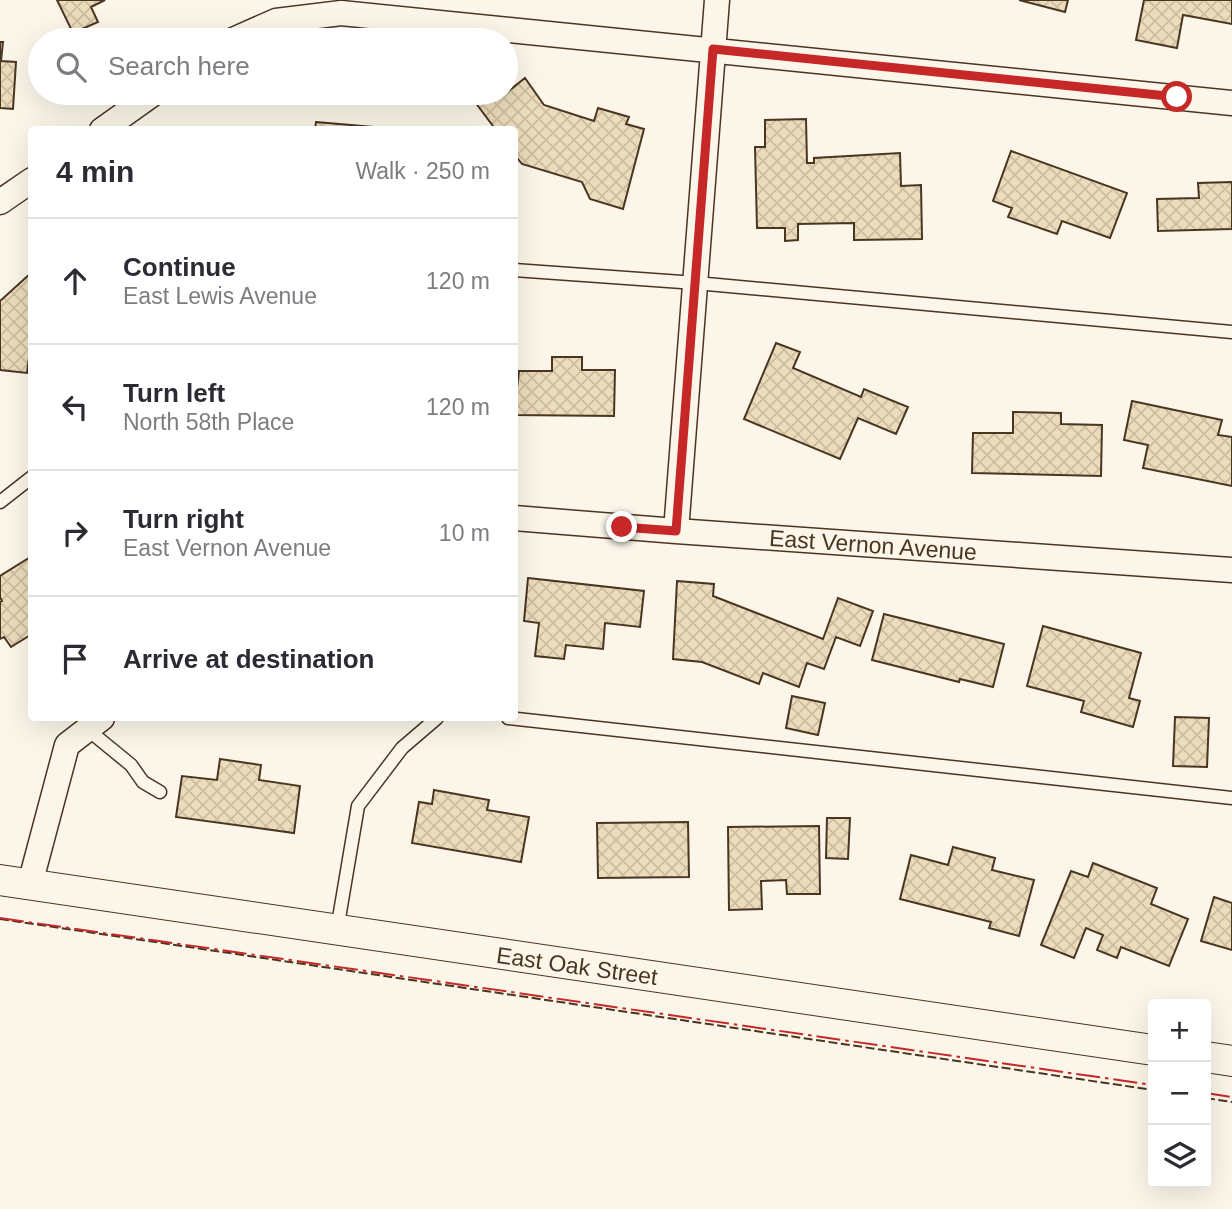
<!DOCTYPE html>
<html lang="en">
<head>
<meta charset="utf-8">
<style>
	:root { --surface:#fff; --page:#f7f7f7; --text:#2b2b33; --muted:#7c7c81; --line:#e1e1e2 }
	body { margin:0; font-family:Helvetica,sans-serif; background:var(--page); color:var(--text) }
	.controls { position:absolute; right:21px; bottom:21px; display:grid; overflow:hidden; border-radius:7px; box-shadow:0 7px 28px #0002 }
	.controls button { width:63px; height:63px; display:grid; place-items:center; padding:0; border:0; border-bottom:2px solid var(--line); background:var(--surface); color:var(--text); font:35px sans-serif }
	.stop { position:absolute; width:21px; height:21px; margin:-16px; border:5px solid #c62828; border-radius:50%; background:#fff }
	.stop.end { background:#c62828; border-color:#fff; box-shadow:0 2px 7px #0008 }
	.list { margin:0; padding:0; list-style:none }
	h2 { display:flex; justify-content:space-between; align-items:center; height:91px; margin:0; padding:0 28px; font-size:30px }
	h2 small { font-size:23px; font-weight:400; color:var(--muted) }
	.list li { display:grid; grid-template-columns:46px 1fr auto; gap:21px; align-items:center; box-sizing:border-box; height:126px; padding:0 28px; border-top:2px solid var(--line) }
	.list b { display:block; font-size:26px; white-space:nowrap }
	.list p { margin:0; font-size:23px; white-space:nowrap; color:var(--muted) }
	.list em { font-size:23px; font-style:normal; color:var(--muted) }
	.icon { flex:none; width:38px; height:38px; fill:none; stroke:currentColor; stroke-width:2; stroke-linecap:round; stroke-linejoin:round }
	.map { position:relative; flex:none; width:1232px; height:1209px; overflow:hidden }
	.search { position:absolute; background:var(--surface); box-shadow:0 7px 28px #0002; left:28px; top:28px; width:490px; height:77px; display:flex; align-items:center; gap:18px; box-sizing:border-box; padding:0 24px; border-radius:38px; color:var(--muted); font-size:26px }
	.panel { position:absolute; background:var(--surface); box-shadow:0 7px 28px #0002; left:28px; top:126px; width:490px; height:595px; border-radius:7px }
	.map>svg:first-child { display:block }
	.building { fill:url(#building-cross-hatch); stroke:#4a3520; stroke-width:2 }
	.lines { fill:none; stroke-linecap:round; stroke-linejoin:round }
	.service-casing { stroke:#4a3520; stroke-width:15 }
	.minor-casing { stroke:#4a3520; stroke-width:27 }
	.tertiary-casing { stroke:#4a3520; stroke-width:32 }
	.service { stroke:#fbf6e9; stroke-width:12 }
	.minor { stroke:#fbf6e9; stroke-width:24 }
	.tertiary { stroke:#fbf6e9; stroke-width:30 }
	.fence { stroke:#4a3520; stroke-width:2; stroke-dasharray:9 3.5; stroke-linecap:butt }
	.power { stroke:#c62828; stroke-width:2; stroke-dasharray:24 5 3.5 5; stroke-linecap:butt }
	.route { stroke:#c62828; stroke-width:9 }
	.labels { text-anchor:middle; stroke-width:5; stroke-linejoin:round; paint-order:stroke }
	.street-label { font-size:23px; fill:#4a3520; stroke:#fbf6e9 }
</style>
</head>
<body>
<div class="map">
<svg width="1232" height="1209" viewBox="0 0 1232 1209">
	<defs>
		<pattern id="building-cross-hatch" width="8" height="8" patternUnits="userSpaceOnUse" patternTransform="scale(1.75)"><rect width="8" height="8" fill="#ecdcbc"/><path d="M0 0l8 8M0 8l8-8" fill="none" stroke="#ccbda1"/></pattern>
	</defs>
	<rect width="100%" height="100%" fill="#fbf6e9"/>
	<!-- building -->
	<path class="building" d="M57,0H105L91,7L98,22L73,33Z
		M1019,0H1068L1065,12Z
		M1144,0H1232V24L1183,15L1177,48L1136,40Z
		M0,42H3L1,61L16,62L13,109L0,108Z
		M525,78L544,105L594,121L598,108L629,117L626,124L644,129L623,209L590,199L582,182L522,164L514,154V130H496L475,102L486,93H495L498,96L506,93Z
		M806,119L807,163H814V158L900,153L901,186L921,185L922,239L854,240V223L798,224V240L785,241V228H757L755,147H765V120Z
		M316,122L409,130H315Z
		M1011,151L1127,193L1110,238L1062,221L1057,234L1008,217L1012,208L993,201Z
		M1232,182V229L1158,231L1157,199L1199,198L1198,183Z
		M32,272V332L27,373L0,370V301Z
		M776,343L800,352L793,368L861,397L864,389L908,407L896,434L858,418L840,459L744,419Z
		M552,357H582V370H615L614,416L514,415L519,371H552Z
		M1132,401L1222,420L1218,435L1232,437V486L1143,468L1148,445L1124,440Z
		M1013,412L1061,413V424L1102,425L1101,476L972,473L973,433H1013Z
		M32,556V634L11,647L4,637L0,639V602L2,601L0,597V576Z
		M528,578L644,591L640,627L605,623L603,649L566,645L564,659L535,656L539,623L524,621Z
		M677,581L714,584L713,596L823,639L838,598L873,611L860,646L836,637L824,669L807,663L799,687L763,673L759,684L702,662L673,659Z
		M884,614L1004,644L993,687L960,679L959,682L872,660Z
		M1043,626L1141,653L1129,698L1140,701L1133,727L1081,712L1084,701L1027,686Z
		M792,696L825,703L818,735L786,728Z
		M1175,717L1209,718L1207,767L1173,766Z
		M220,759L261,765L259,780L300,786L294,833L176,817L182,776L217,780Z
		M434,790L489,800L487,810L529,817L521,862L412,843L419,802L432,804Z
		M827,818H850L848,859L826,858Z
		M688,822L689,877L598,878L597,823Z
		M819,826L820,894H787L786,880L761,881L762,909L729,910L728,827Z
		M953,847L995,858L992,870L1034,880L1019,936L989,928L991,922L900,899L911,855L948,865Z
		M1093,863L1157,888L1151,904L1188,919L1169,966L1121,947L1117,958L1097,950L1103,935L1086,928L1074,958L1041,945L1071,871L1088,877Z
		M1214,897L1232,903V950L1201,941Z"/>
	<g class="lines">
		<!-- service casing -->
		<g class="service-casing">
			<path id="service" d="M514,270L696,283L1232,332
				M0,502L32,477
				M508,718L1232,798
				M87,729L131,765L143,782L160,792
				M337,930L358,806L402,748L437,718"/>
		</g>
		<!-- minor casing -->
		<g class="minor-casing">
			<path id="minor" d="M233,40L276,21L341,13L1232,103
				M102,130L154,93
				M0,202L32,180
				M514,518L676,531L1232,570
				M676,531L717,0
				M30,884L67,745L102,718"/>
		</g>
		<!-- tertiary casing -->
		<g class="tertiary-casing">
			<path id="tertiary" d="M0,880L1153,1050
				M1206,1057L1232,1061"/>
		</g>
		<!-- service -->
		<use href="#service" class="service"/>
		<!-- minor -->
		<use href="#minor" class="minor"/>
		<!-- tertiary -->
		<use href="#tertiary" class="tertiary"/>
		<!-- fence -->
		<path class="fence" d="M0,919L1153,1090
			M1206,1098L1232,1102"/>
		<!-- power -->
		<path class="power" d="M0,918L1153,1085
			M1206,1093L1232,1097"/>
	</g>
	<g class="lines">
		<!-- route -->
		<path class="route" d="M622,527L676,531L713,49L1177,97"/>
	</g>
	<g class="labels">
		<!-- street labels -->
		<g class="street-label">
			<text transform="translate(873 545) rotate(4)" y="8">East Vernon Avenue</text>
			<text transform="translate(577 966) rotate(8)" y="8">East Oak Street</text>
		</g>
	</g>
</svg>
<div class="controls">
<button>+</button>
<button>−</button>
<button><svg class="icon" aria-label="layers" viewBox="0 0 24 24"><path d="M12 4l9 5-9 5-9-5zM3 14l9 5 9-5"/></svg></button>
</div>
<div class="stop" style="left:1177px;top:97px"></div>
<div class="stop end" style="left:622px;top:527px"></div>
<div class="search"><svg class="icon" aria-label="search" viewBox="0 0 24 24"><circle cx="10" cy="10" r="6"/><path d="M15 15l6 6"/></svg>Search here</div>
<section class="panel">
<h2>4 min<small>Walk · 250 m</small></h2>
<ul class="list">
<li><svg class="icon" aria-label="ahead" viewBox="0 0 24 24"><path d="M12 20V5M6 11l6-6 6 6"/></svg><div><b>Continue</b><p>East Lewis Avenue</p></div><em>120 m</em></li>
<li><svg class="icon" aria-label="left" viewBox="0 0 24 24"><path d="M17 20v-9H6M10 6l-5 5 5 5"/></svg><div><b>Turn left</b><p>North 58th Place</p></div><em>120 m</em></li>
<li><svg class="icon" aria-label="right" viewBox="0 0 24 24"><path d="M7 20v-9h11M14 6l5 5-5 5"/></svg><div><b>Turn right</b><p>East Vernon Avenue</p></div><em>10 m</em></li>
<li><svg class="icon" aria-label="arrive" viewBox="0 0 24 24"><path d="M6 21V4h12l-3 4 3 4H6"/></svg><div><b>Arrive at destination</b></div></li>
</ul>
</section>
</div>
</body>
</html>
